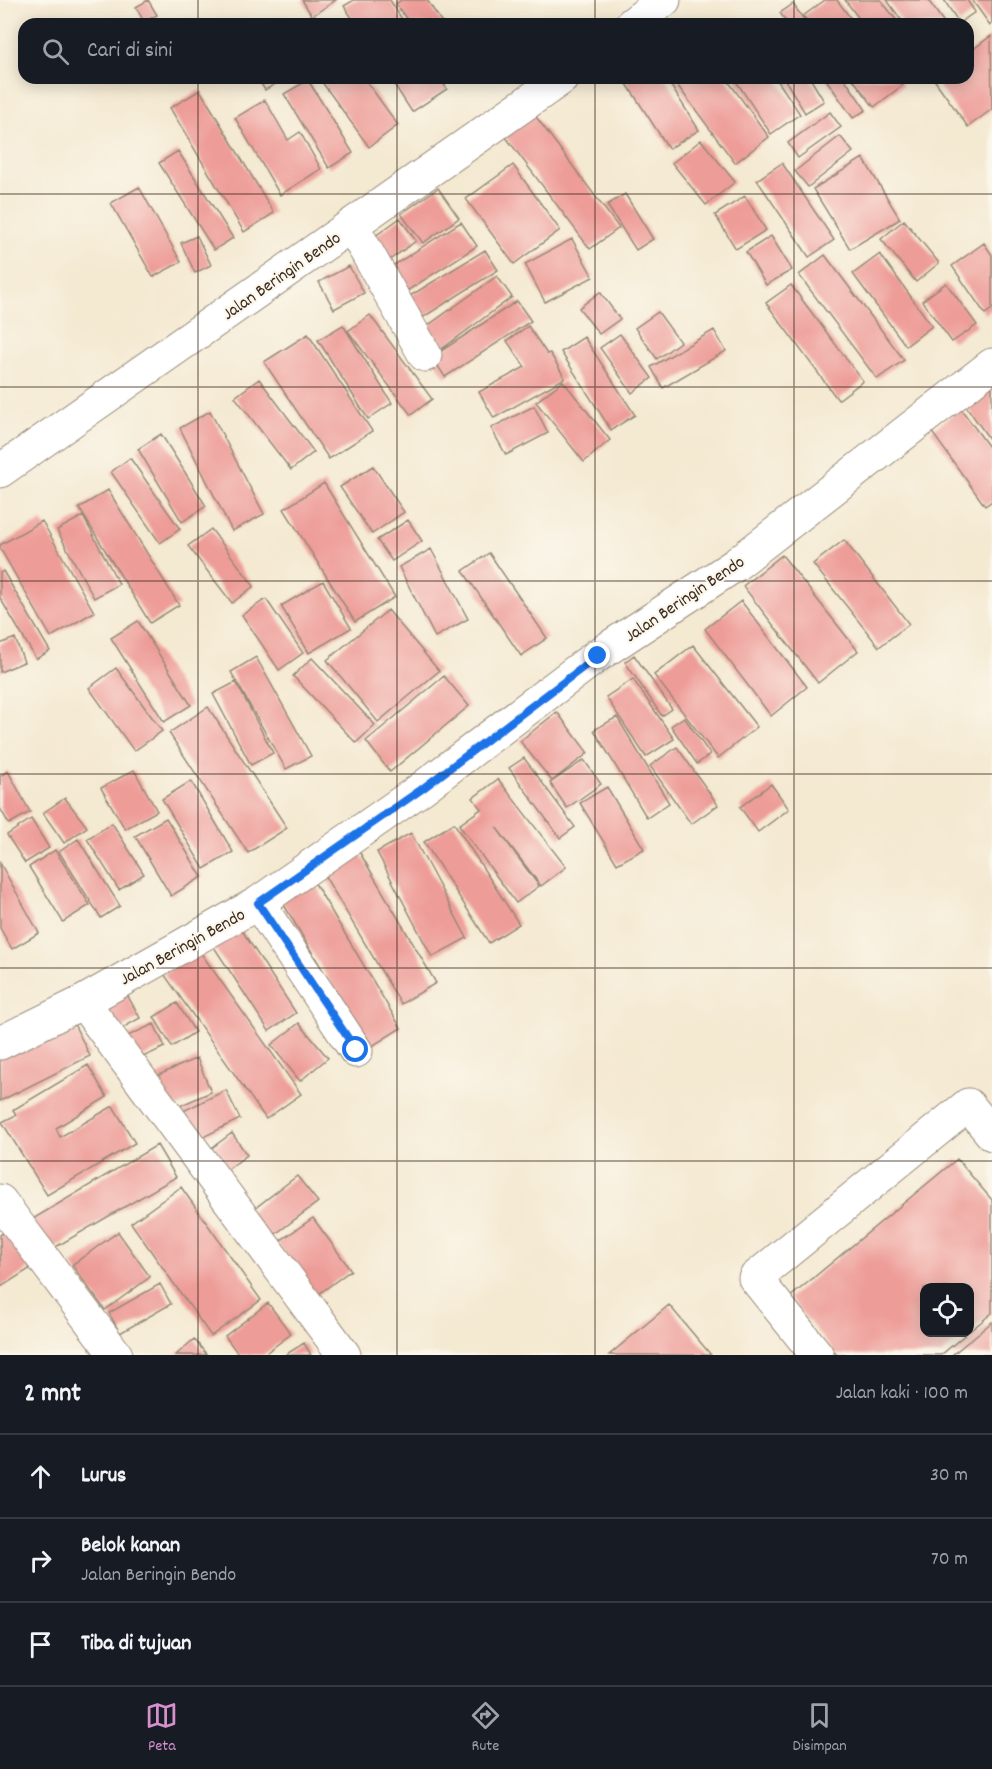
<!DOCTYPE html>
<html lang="id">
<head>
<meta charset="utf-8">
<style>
	:root { --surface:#171b24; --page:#20242c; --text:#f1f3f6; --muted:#9ea1a6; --line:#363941; --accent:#d690ce }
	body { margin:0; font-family:Dekko,sans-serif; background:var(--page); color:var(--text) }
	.controls { position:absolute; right:18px; bottom:18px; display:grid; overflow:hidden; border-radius:12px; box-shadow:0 3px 15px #0003 }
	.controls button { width:54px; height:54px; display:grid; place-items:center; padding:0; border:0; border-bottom:2px solid var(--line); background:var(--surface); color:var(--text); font:30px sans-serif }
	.stop { position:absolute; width:18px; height:18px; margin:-14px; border:4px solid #1a73e8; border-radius:50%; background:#fff }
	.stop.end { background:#1a73e8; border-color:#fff; box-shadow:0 2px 6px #0008 }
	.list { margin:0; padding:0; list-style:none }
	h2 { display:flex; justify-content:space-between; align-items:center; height:78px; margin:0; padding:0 24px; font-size:26px }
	h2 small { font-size:20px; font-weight:400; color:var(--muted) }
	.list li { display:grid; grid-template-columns:39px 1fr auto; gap:18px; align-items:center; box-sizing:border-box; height:84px; padding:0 24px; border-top:2px solid var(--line) }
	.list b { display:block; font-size:22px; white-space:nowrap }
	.list p { margin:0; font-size:20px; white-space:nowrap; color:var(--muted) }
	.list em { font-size:20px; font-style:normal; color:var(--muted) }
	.icon { flex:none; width:33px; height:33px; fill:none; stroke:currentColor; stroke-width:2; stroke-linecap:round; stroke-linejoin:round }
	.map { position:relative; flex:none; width:992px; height:1355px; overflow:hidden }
	.search { position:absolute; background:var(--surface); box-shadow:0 3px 15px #0003; left:18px; right:18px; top:18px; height:66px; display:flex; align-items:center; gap:15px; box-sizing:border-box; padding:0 21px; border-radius:18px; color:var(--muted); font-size:22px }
	.sheet { height:330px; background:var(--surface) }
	nav { display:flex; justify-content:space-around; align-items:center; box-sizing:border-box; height:84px; border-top:2px solid var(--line); background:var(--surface); font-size:16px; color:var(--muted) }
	nav a { display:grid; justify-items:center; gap:3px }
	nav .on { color:var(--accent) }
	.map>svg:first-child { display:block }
	.building { fill:#ee9c98 }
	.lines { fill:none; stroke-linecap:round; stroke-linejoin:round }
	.minor-casing { stroke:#988a78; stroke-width:35 }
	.minor { stroke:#fff; stroke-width:33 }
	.route { stroke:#1a73e8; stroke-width:8 }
	.grid { fill:none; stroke:#3b2a1e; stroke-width:1.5; stroke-opacity:0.55 }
	.labels { text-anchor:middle; stroke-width:4.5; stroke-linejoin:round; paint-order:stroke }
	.street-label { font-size:18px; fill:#3b2a1e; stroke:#fbf7ec }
</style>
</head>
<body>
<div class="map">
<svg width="992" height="1355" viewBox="0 0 992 1355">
	<rect width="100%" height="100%" fill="#fbf7ec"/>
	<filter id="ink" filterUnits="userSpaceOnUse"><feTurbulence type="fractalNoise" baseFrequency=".0167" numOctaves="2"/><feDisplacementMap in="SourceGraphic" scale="12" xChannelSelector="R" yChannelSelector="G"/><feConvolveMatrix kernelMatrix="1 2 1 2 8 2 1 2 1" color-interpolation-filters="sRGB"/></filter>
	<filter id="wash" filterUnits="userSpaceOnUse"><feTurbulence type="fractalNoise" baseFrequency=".008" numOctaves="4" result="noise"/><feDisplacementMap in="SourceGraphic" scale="24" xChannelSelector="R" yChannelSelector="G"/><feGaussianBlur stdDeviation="1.35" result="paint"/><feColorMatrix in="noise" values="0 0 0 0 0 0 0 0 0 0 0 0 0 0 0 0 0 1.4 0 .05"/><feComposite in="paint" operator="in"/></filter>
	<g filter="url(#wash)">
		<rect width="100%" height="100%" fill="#f4e9d1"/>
		<g id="blocks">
			<!-- building -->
			<path class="building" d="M148,0L157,15L144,22L136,7Z
				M302,0H336L312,16Z
				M354,0H390L405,24H356L344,6Z
				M401,0H427L443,24H410L396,4Z
				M825,0H837L855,24H810L803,16Z
				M845,0H881L899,24H863Z
				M887,0H928L945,24H904Z
				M944,0H967L975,12L959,23Z
				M972,0H992V23L990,25Z
				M793,4L807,24H788L780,13Z
				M991,36L992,109L968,127L933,78H968V53Z
				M257,78H286L265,90Z
				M319,78H364L398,125L369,147Z
				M390,78H440L447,89L412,112Z
				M630,78H666L699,130L669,149L625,81Z
				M672,78H726L769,137L735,163Z
				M734,78H776L800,114L771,134Z
				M784,78H810L824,101L805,113Z
				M825,78H844L866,110L853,118Z
				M852,78H897L903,85L874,107Z
				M308,80L353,153L329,168L284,94Z
				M200,90L274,213L244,232L170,108Z
				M265,100L288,140L300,132L321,169L280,195L235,118Z
				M830,112L841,127L798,158L788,143Z
				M534,114L619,228L590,249L505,136Z
				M840,136L853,152L808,187L795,171Z
				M701,140L735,182L706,205L672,163Z
				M178,151L233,238L214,250L159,163Z
				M863,158L900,219L850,249L813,189Z
				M782,163L834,240L809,257L757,180Z
				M513,165L560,230L514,264L466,199Z
				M139,187L181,262L153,277L111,203Z
				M438,188L459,218L423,243L401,214Z
				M625,194L653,239L636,250L607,205Z
				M745,196L766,230L736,249L715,215Z
				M400,218L416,241L381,266L367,242Z
				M904,220L939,263L916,282L881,239Z
				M461,222L477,246L396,298L380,274Z
				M197,236L211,265L195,273L181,243Z
				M771,236L792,270L766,285L746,252Z
				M572,239L593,277L545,302L525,264Z
				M984,243L992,255V309L985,314L952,266Z
				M485,250L498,270L414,323L400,302Z
				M880,254L932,326L906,346L853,274Z
				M825,255L904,360L877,379L799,275Z
				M349,266L364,293L334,309L319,282Z
				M497,276L512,297L435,354L419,332Z
				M946,283L977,325L952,342L922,301Z
				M791,285L863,381L838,400L766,303Z
				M600,292L620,319L599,334L579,308Z
				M517,301L531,321L445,377L432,357Z
				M658,312L680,342L657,359L635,328Z
				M370,315L432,399L411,415L348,331Z
				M343,325L392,403L368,419L318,340Z
				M528,326L547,354L550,353L565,378L494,418L479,392L525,367L507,341Z
				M714,330L726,351L663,388L651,367Z
				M308,334L372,431L329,459L264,362Z
				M620,334L652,378L632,393L600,348Z
				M584,337L635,415L611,430L561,352Z
				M259,379L314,452L291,470L235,397Z
				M992,379V443L961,399Z
				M563,381L610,440L584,462L536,402Z
				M534,406L548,433L506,455L491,428Z
				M961,409L992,451V501L985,506L931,431Z
				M210,411L264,514L232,531L180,428Z
				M161,434L206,506L182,522L138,449Z
				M130,458L180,529L160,543L111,472Z
				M373,466L404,512L372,534L340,487Z
				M324,483L395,597L355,622L284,509Z
				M108,490L179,605L150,623L79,508Z
				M83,516L119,584L94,598L57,530Z
				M408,520L422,541L392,561L377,540Z
				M42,521L94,612L51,637L0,548V545Z
				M211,529L254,586L232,603L188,546Z
				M844,540L909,624L879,647L813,564Z
				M431,549L468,619L435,637L399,567Z
				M489,553L547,638L521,656L463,571Z
				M782,555L858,651L818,683L743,586Z
				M3,571L50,651L36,659L0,598V573Z
				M323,581L351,628L309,653L281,606Z
				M266,599L303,653L279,670L242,615Z
				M741,601L807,687L771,716L705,629Z
				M388,610L439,671L378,722L327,660Z
				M138,621L191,705L164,722L111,638Z
				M15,638L24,662L0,672V644Z
				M693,645L757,727L718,758L654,675Z
				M634,655L672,709L662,716L625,662Z
				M256,657L311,756L286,769L231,672Z
				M312,658L375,725L356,743L293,676Z
				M116,668L162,731L134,751L89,688Z
				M444,676L469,706L390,772L366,741Z
				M633,679L674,739L646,757L606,697Z
				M236,682L273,753L251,765L213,694Z
				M208,707L287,828L248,853L169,733Z
				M557,712L588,753L552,781L520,741Z
				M617,717L669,803L647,818L594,730Z
				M684,717L710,754L697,764L671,726Z
				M677,747L718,805L691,824L650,766Z
				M524,758L575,827L560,838L509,768Z
				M584,760L601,784L567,808L550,783Z
				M134,770L157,811L125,829L101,788Z
				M8,771L30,812L9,824L0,808V776Z
				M498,779L566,867L541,886L496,827L539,886L516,903L459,825L481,809L473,798Z
				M191,781L233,852L204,869L162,799Z
				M771,784L789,809L758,832L740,807Z
				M607,787L644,849L617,864L580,803Z
				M65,798L87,827L64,843L43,813Z
				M166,818L202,877L171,896L135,836Z
				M31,819L49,848L25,863L7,835Z
				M112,823L144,874L119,890L87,839Z
				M454,823L519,924L489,943L424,842Z
				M411,833L467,938L432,957L377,852Z
				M78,839L120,906L101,918L59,852Z
				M353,841L436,983L401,1004L317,863Z
				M55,850L90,905L63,922L29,867Z
				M0,863L39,933L12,949L0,928Z
				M310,875L401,1028L369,1048L278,895Z
				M239,926L296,1013L269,1031L212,944Z
				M198,949L301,1094L266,1119L164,974Z
				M125,991L140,1018L112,1034L97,1006Z
				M177,1003L195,1032L172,1047L154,1017Z
				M73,1022L90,1056L0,1101V1058Z
				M299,1023L328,1058L300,1081L271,1045Z
				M154,1024L165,1047L132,1062L121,1039Z
				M197,1058L211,1092L166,1112L152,1078Z
				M88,1065L107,1097L56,1128L60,1137L113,1106L135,1143L47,1195L2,1122L16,1115L13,1110Z
				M226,1090L240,1119L191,1143L177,1114Z
				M232,1133L247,1155L224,1172L209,1150Z
				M157,1145L176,1177L49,1251L31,1220Z
				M957,1159L992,1200V1313L970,1331V1288H924V1332H968L941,1355H837L789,1298Z
				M297,1176L318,1202L266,1241L246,1215Z
				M181,1187L261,1300L211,1336L131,1223Z
				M313,1218L351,1270L316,1296L277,1243Z
				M10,1229L34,1266L1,1287L0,1235Z
				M118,1232L150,1277L105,1310L72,1265Z
				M160,1284L171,1304L120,1333L109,1313Z
				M268,1303L291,1334L263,1355H239L225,1336Z
				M669,1305L711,1355H609Z
				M992,1322V1355H952Z
				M194,1339L207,1355H176Z
				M304,1343L311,1355H285Z"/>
		</g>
	</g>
	<g filter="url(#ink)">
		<use href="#blocks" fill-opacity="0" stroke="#988a78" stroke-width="1.5"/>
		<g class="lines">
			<!-- minor casing -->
			<g class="minor-casing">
				<path id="minor" d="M632,24L664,0
					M352,226L425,355
					M0,471L562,78
					M258,903L356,1051
					M83,1002L344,1355
					M0,1043L83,1002L258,903L421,789L598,655L735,565L992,365
					M0,1201L116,1355
					M817,1355L755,1278L968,1105L992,1134"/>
			</g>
			<!-- minor -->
			<use href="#minor" class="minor"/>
		</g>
	</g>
	<g class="lines" filter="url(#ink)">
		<!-- route -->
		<path class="route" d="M356,1050L258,903L422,789L598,656"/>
	</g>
	<!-- grid -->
	<path class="grid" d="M198,0V24M397,0V24M595,0V24M794,0V24M198,78V1355M397,78V1355M595,78V1355M794,78V1355M0,194H992M0,387H992M0,581H992M0,774H992M0,968H992M0,1161H992"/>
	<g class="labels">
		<!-- street labels -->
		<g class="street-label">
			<text transform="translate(281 275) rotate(-35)" y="6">Jalan Beringin Bendo</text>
			<text transform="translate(684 598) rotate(-34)" y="6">Jalan Beringin Bendo</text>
			<text transform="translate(182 946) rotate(-29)" y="6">Jalan Beringin Bendo</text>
		</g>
	</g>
</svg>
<div class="controls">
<button><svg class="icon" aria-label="locate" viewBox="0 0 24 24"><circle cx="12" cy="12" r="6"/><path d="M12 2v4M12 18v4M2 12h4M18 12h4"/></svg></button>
</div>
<div class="stop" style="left:356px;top:1050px"></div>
<div class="stop end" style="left:598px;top:656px"></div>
<div class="search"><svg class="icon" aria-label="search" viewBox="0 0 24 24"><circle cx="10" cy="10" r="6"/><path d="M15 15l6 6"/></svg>Cari di sini</div>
</div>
<section class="sheet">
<h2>2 mnt<small>Jalan kaki · 100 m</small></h2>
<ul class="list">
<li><svg class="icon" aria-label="ahead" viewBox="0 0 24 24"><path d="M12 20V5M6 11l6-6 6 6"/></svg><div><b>Lurus</b></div><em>30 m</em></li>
<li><svg class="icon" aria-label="right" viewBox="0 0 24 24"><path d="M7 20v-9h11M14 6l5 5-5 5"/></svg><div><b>Belok kanan</b><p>Jalan Beringin Bendo</p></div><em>70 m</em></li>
<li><svg class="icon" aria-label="arrive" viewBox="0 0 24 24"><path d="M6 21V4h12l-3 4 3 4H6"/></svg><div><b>Tiba di tujuan</b></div></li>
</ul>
</section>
<nav>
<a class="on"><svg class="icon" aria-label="map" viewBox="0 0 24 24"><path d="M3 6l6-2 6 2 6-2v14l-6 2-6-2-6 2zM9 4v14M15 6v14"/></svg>Peta</a>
<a><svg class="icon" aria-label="directions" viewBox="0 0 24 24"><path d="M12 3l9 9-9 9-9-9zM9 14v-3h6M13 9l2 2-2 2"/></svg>Rute</a>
<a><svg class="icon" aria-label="saved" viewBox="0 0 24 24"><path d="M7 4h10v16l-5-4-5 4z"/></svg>Disimpan</a>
</nav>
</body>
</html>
